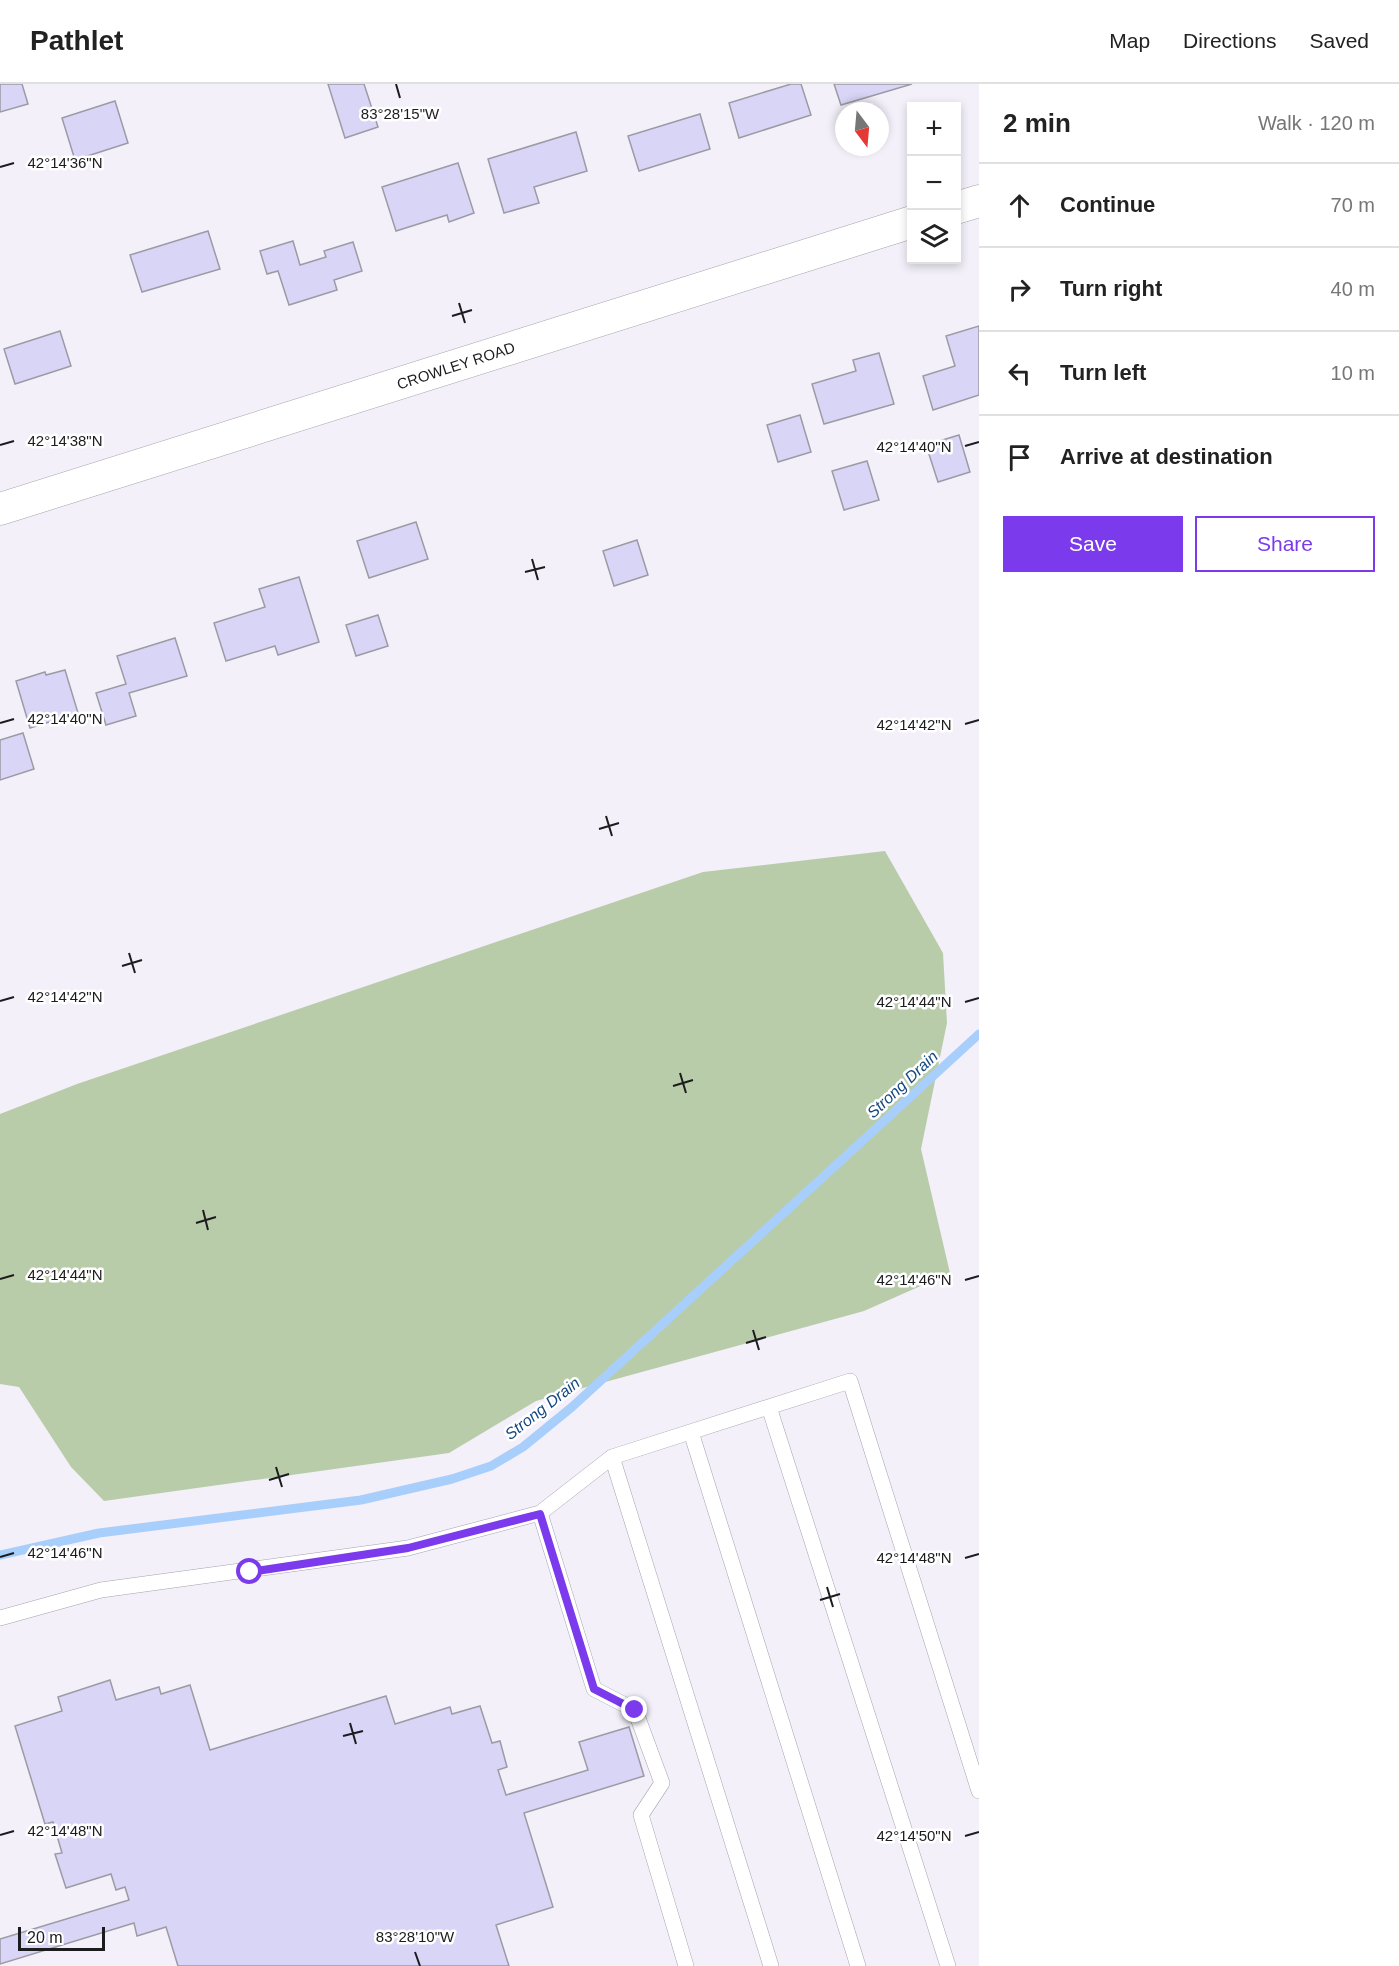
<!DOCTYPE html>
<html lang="en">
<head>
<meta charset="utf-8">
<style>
	:root { --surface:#fff; --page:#f2f2f2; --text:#222; --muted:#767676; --line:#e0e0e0; --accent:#7c3aed }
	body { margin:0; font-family:Helvetica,sans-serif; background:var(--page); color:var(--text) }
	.controls { position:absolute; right:18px; top:18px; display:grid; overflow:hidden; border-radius:0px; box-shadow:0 3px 9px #0003 }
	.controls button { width:54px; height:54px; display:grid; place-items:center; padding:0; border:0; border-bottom:2px solid var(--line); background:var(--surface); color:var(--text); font:30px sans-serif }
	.compass { position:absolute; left:835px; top:18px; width:54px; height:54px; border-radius:50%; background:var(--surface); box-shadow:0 3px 9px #0003; rotate:164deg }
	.scale { position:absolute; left:18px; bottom:15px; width:87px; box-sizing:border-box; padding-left:6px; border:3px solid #1c1b1e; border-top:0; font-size:16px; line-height:21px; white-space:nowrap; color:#1c1b1e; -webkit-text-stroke:4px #fff; paint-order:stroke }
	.stop { position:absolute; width:18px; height:18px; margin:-14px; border:4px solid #7c3aed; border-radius:50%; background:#fff }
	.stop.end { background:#7c3aed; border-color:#fff; box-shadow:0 2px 6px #0008 }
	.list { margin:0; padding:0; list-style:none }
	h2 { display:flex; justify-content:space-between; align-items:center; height:78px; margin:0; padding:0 24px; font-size:26px }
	h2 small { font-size:20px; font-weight:400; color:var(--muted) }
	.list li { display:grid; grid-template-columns:39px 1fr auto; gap:18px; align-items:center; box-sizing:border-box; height:84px; padding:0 24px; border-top:2px solid var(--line) }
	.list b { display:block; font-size:22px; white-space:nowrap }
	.list em { font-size:20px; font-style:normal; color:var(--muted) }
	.actions { display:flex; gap:12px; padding:18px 24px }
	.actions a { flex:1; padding:14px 0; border:2px solid var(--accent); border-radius:0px; text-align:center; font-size:21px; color:var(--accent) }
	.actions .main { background:var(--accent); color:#fff }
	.icon { flex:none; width:33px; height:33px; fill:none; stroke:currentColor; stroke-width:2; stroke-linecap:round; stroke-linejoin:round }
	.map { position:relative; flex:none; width:979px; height:1882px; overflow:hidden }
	header { display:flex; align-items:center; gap:36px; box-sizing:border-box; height:84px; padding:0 30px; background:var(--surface); border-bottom:2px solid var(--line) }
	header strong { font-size:28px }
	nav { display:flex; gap:33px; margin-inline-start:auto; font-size:21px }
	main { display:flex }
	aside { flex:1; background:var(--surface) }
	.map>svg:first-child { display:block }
	.green { fill:#b9ccaa }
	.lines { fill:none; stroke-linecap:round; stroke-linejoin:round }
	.stream { stroke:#a8cefc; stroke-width:9 }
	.building { fill:#d9d5f7; stroke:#9c9ba5; stroke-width:1.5 }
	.service-casing { stroke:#a6a3ac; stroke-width:16 }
	.minor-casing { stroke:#a6a3ac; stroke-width:33 }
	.service { stroke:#fff; stroke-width:15 }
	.minor { stroke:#fff; stroke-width:32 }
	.route { stroke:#7c3aed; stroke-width:8 }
	.ticks { fill:none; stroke:#1c1b1e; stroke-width:2 }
	.labels { text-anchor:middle; stroke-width:5; stroke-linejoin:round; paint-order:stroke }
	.street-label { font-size:15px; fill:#1c1b1e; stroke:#fff }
	.water-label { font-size:16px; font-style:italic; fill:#15487f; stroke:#fff }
	.ticks-label { font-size:15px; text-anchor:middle; fill:#1c1b1e; stroke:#fff; stroke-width:5; stroke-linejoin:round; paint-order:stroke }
</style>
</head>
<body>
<header>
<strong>Pathlet</strong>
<nav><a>Map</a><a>Directions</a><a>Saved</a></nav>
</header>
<main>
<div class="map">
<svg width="979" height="1882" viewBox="0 0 979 1882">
	<rect width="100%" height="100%" fill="#f3f0fa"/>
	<!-- green -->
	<path class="green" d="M885,767L943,869L947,939L921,1065L950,1189L864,1227L536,1317L449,1369L104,1417L71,1383L19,1303L0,1300V1030L77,1000L703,788Z"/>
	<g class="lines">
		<!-- stream -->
		<path class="stream" d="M0,1471L99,1449L361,1416L452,1395L491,1382L523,1363L572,1323L979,950"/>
	</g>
	<!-- building -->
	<path class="building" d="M0,0H22L28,20L0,28Z
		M328,0H364L378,43L345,54Z
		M791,0H801L811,31L739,54L729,19Z
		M834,0H912L841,21Z
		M115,17L128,59L75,76L62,34Z
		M700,30L710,65L639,87L628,52Z
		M576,48L587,87L534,103L539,119L504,129L488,75Z
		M458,79L474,129L449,138L447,131L396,147L382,103Z
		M208,147L220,185L142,208L130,171Z
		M293,157L300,181L326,173L324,167L353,158L362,187L334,196L337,206L289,221L278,187L267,190L260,167Z
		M979,242V311L933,326L923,292L955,282L946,252Z
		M60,247L71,282L15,300L4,265Z
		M879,269L894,320L824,340L812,300L856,287L853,276Z
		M800,331L811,368L778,378L767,341Z
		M959,351L970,388L938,398L926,361Z
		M867,377L879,416L844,426L832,387Z
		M416,438L428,475L369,494L357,457Z
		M637,456L648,491L614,502L603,467Z
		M299,493L319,558L278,571L275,562L226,577L214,539L265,523L259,505Z
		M378,531L388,562L356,572L346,541Z
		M175,554L187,592L129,609L136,632L106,641L96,609L126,600L117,572Z
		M65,586L78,629L30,644L16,597L45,588L46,591Z
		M23,649L34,685L0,696V656Z
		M110,1596L116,1616L159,1603L161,1610L190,1601L210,1666L386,1612L395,1640L450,1623L452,1630L480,1622L492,1659L500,1657L507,1683L498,1686L506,1711L588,1686L579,1658L629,1643L644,1692L524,1729L553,1823L496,1841L509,1882H178L166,1843L137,1852L134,1839L0,1880V1855L129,1816L125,1803L116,1806L111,1790L66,1804L55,1770L62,1769L53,1738L45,1740L15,1642L62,1627L58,1613Z"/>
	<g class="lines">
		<!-- service casing -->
		<g class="service-casing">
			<path id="service" d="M769,1323L948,1882
				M691,1348L858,1882
				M612,1373L771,1882
				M540,1429L594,1605L635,1626L662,1699L641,1731L686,1882
				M0,1534L101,1506L408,1464L540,1429L612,1373L850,1297L979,1707"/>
		</g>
		<!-- minor casing -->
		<g class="minor-casing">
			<path id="minor" d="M956,124L979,117
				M0,425L912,138"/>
		</g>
		<!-- service -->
		<use href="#service" class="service"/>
		<!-- minor -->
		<use href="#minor" class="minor"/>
	</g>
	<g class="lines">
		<!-- route -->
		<path class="route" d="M250,1488L408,1464L540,1430L594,1605L635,1626"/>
	</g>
	<!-- ticks -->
	<path class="ticks" d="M396,0L400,14M0,83L14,79M459,219L465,239M452,232L472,226M0,361L14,357M965,362L979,358M532,475L538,496M525,488L545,483M0,639L14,635M965,640L979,636M606,732L612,752M599,745L619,739M129,869L135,889M122,882L142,876M0,917L14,913M965,918L979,914M680,989L686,1009M673,1002L693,996M203,1126L208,1146M196,1139L216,1133M0,1195L14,1191M965,1196L979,1192M753,1246L759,1266M746,1259L766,1253M276,1383L282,1403M269,1396L289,1390M0,1473L14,1469M965,1474L979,1470M827,1503L833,1523M820,1516L840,1510M350,1639L356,1660M343,1652L363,1647M0,1751L14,1747M965,1752L979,1748M415,1868L420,1882"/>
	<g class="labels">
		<!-- street labels -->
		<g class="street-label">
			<text transform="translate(456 282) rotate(-18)" y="5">CROWLEY ROAD</text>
		</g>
		<!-- water labels -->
		<g class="water-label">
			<text transform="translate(902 1000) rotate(-43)" y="6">Strong Drain</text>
			<text transform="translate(542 1324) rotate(-38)" y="6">Strong Drain</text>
		</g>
	</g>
	<g class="ticks-label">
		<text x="400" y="35">83°28'15"W</text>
		<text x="65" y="84">42°14'36"N</text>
		<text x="65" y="362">42°14'38"N</text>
		<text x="914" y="368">42°14'40"N</text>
		<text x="65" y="640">42°14'40"N</text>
		<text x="914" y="646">42°14'42"N</text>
		<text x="65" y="918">42°14'42"N</text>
		<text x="914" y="923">42°14'44"N</text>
		<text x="65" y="1196">42°14'44"N</text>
		<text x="914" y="1201">42°14'46"N</text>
		<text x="65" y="1474">42°14'46"N</text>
		<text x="914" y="1479">42°14'48"N</text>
		<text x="65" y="1752">42°14'48"N</text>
		<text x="914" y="1757">42°14'50"N</text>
		<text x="415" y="1858">83°28'10"W</text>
	</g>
</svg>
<div class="controls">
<button>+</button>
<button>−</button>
<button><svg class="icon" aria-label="layers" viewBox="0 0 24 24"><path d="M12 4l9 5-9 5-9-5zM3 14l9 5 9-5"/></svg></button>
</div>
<svg class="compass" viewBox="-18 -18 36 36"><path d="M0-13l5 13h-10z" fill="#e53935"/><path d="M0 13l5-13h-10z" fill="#767676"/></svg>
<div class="scale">20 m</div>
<div class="stop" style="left:250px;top:1488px"></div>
<div class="stop end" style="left:635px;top:1626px"></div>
</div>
<aside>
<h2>2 min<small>Walk · 120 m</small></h2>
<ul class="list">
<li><svg class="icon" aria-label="ahead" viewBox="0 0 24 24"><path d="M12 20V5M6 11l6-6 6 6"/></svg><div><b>Continue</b></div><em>70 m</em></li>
<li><svg class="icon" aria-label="right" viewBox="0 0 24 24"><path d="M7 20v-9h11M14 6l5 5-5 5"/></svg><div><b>Turn right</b></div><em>40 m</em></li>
<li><svg class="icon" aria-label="left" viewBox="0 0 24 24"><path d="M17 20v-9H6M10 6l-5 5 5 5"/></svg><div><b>Turn left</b></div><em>10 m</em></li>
<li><svg class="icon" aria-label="arrive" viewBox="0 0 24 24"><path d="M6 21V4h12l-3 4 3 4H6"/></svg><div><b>Arrive at destination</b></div></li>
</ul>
<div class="actions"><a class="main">Save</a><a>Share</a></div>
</aside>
</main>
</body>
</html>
